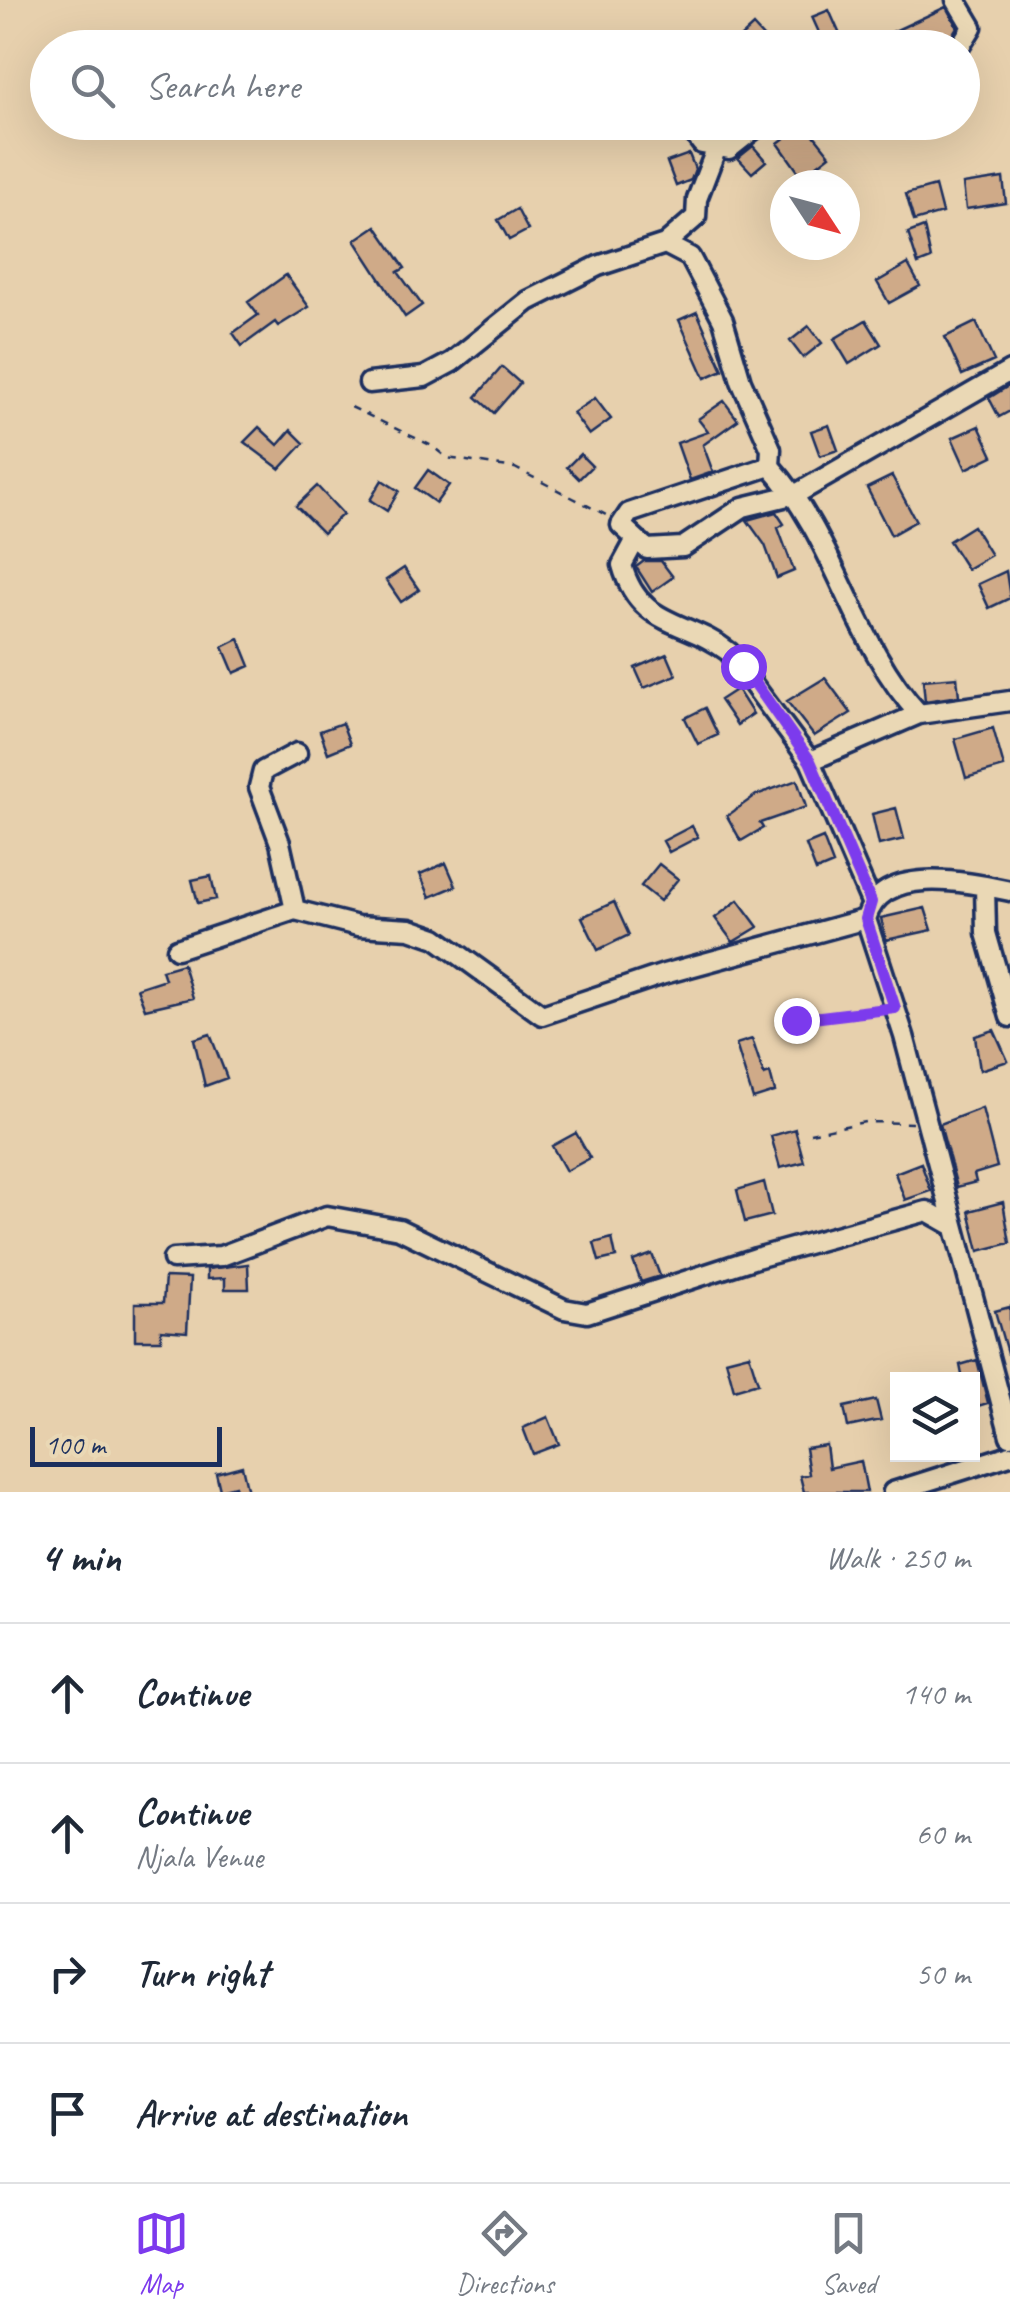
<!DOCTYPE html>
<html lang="en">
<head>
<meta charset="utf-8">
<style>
	:root { --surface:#fff; --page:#f2f2f3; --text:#1f2937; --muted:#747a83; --line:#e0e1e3; --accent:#7c3aed }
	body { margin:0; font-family:Caveat,sans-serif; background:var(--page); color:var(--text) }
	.controls { position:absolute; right:30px; bottom:30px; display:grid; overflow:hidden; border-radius:0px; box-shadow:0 10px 40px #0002 }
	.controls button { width:90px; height:90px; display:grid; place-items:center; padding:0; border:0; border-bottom:2px solid var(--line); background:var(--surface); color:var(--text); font:50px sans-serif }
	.compass { position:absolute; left:770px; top:170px; width:90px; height:90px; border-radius:50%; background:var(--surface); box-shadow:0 10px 40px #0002; rotate:126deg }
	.scale { position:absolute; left:30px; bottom:25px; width:192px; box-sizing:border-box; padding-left:10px; border:5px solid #1b2f5e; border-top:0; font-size:28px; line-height:35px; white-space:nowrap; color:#1b2f5e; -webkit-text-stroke:8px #ead8b5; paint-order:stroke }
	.stop { position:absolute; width:30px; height:30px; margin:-22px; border:8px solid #7c3aed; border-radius:50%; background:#fff }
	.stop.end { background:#7c3aed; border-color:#fff; box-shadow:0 2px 10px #0008 }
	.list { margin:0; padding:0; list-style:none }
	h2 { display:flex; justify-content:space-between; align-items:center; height:130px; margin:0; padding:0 40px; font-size:42px }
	h2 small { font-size:32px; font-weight:400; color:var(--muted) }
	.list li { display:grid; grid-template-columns:65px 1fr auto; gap:30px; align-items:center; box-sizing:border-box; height:140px; padding:0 40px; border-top:2px solid var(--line) }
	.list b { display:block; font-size:38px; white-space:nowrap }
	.list p { margin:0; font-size:32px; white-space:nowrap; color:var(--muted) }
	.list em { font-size:32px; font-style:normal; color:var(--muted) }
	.icon { flex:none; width:55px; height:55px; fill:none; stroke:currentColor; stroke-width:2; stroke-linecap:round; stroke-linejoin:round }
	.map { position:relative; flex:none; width:1010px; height:1492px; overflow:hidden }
	.search { position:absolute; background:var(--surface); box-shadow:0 10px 40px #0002; left:30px; right:30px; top:30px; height:110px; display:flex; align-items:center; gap:25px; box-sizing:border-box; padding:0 35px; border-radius:55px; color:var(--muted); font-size:38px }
	.sheet { height:690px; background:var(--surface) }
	nav { display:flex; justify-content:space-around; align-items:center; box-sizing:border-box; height:140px; border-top:2px solid var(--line); background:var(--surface); font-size:28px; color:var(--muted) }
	nav a { display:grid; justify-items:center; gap:5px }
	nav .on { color:var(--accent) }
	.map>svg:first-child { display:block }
	.building { fill:#cfaa88; stroke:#1b2f5e; stroke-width:2.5 }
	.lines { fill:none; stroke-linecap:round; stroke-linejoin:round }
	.minor-casing { stroke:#1b2f5e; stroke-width:25 }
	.path { stroke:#1b2f5e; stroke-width:2.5; stroke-dasharray:8 8; stroke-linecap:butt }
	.minor { stroke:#ead8b5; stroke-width:18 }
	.route { stroke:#7c3aed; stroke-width:12 }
</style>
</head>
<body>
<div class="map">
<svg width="1010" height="1492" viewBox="0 0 1010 1492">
	<rect width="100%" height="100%" fill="#e7d0ad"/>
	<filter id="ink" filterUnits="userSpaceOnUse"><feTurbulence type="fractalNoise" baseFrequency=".01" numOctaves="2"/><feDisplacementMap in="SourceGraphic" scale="20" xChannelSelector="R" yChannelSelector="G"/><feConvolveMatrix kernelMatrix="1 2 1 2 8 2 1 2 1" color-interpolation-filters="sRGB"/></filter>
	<g filter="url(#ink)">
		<!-- building -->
		<path class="building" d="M946,7L957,27L948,42L936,48H858Z
			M829,10L846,48H826L812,17Z
			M753,26L764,38L754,48H729Z
			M806,122H814L820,131L814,135L830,155L802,177L778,143Z
			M753,146L766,161L752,173L738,158Z
			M689,154L695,169L691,180L676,186L667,162Z
			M1003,178L1006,203L966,209L963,184Z
			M935,186L942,213L914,221L906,194Z
			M517,209L528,230L509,240L498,220Z
			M376,226L405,268L398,272L422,305L405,317L355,240Z
			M924,227L931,259L918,264L908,233Z
			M908,264L920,286L889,303L877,282Z
			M286,275L309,307L278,326L275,322L242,346L233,333L258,315L248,302Z
			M697,312L723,370L705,378L679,320Z
			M866,320L881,344L849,364L834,339Z
			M976,322L994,361L962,375L945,337Z
			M809,326L822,343L803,358L790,341Z
			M502,367L520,383L494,413L476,397Z
			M1010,385V411L999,417L989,398Z
			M595,398L611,419L589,435L573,413Z
			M724,401L738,420L703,445L713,472L690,480L677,443L708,432L698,419Z
			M829,425L838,450L820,456L811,431Z
			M979,426L993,456L966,469L952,438Z
			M259,427L278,445L291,430L304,443L280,469L244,442Z
			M580,454L592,466L579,479L567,467Z
			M428,470L449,485L436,503L415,488Z
			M892,476L916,521L891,535L867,488Z
			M382,480L399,491L387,511L370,500Z
			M317,486L343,514L323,533L296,506Z
			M776,512L784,524L778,528L794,571L777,578L765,545L747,520Z
			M973,526L991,555L967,569L949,541Z
			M644,561H661L673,577L652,592L636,567Z
			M404,568L419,590L401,602L386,580Z
			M1006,571L1010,598L989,608L978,584Z
			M239,639L250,666L234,673L223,647Z
			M667,654L676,675L644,688L635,668Z
			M957,677L959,696L925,701L923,680Z
			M825,678L851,713L814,736L787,701Z
			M737,689L753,714L737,725L720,700Z
			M705,708L718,735L698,744L685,718Z
			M342,723L350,744L328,753L320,731Z
			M993,728L1004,767L966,778L955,739Z
			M797,780L806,807L760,823L763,828L741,841L727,816L756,795Z
			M896,808L904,839L879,845L872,814Z
			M692,826L698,837L669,852L663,841Z
			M823,838L833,864L816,871L806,845Z
			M446,863L456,886L430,897L420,874Z
			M659,864L678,879L660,901L641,886Z
			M211,876L216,899L198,903L192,880Z
			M738,900L758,927L733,942L715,918Z
			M614,902L629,935L598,950L582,917Z
			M925,908L932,930L886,940L881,918Z
			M183,964L193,998L145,1009L137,988L165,979L162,970Z
			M994,1030L1008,1061L980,1070L975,1036Z
			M210,1034L227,1078L205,1086L194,1039Z
			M752,1039L764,1075L770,1073L775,1092L753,1099L736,1044Z
			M982,1108L997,1167L974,1174L976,1182L957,1187L940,1124Z
			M795,1129L804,1162L780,1168L771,1136Z
			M576,1133L590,1158L566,1171L552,1146Z
			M921,1163L931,1191L905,1200L895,1173Z
			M764,1182L772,1215L745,1222L737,1190Z
			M1003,1202L1010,1243L979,1251L969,1211Z
			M612,1238L616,1257L599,1261L594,1243Z
			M652,1254L660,1276L641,1282L633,1261Z
			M248,1264L249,1289H225V1278L207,1279V1269Z
			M165,1277L190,1278L187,1332L161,1330V1340H135V1303H163Z
			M1010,1307V1352L1007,1353L995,1311Z
			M749,1354L758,1383L734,1390L726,1360Z
			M977,1360L988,1403L978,1406L972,1380H963L960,1365Z
			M876,1400L881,1420L848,1427L844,1407Z
			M548,1417L559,1444L533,1454L523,1428Z
			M826,1445L829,1468L861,1461L867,1492H804L800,1476L809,1474L805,1448Z
			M242,1466L248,1492H237L235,1486L220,1490L216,1473Z"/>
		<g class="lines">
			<!-- minor casing -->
			<g class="minor-casing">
				<path id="minor" d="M956,0L972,27L959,48
					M685,122L702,144L729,149L763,122
					M665,244L690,257L723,320L741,381L771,449L770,466
					M1010,371L796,494L743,507L683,547L647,549L621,525L629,513L770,466C836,538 853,643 919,714L1010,701
					M369,383L424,377L452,362L528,301L598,266L665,244L696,217L697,199L717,147
					M635,541L622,565C639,628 687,619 729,652L810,761
					M985,886L986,933L1010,1017
					M1010,891C967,882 881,863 866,919L904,1036L1010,1436
					M871,902L810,761L919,714
					M295,910L280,843L259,787L263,771L297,753
					M177,949L295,910L358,926L410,929L436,938L542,1015L664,974L866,919
					M173,1259L221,1256L327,1216L399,1229L564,1309L587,1313L756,1258L927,1211L950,1224
					M893,1492L1010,1455"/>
			</g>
			<!-- path -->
			<path class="path" d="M351,407L432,446L447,458L515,468L608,516
				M776,1020H817L878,1008
				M810,1133L865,1122L912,1123"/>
			<!-- minor -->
			<use href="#minor" class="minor"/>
		</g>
	</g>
	<g class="lines" filter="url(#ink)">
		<!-- route -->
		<path class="route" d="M743,666L810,761L871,902L866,919L895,1008L796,1020"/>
	</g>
</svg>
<div class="controls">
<button><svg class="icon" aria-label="layers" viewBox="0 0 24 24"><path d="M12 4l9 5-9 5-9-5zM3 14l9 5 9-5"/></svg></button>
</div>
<svg class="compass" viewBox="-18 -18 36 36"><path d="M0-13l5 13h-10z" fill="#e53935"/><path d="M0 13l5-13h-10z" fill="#747a83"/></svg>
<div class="scale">100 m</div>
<div class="stop" style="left:743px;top:666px"></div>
<div class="stop end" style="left:796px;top:1020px"></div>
<div class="search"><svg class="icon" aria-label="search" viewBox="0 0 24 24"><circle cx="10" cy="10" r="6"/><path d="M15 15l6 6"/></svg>Search here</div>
</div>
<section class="sheet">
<h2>4 min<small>Walk · 250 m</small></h2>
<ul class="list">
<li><svg class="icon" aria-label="ahead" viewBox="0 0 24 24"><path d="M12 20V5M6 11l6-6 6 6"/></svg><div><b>Continue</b></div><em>140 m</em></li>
<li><svg class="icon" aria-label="ahead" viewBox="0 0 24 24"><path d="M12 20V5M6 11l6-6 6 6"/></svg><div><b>Continue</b><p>Njala Venue</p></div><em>60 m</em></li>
<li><svg class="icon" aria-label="right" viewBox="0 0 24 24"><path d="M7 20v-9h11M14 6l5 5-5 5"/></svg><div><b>Turn right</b></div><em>50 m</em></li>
<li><svg class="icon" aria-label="arrive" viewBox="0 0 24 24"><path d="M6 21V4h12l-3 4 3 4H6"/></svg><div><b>Arrive at destination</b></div></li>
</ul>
</section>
<nav>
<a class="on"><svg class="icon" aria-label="map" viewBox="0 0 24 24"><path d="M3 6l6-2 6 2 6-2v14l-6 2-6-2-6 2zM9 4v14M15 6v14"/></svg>Map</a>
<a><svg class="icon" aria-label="directions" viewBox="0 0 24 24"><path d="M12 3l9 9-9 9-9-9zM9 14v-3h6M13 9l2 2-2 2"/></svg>Directions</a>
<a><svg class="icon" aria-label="saved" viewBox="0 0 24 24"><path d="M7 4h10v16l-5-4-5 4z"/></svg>Saved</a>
</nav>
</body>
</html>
